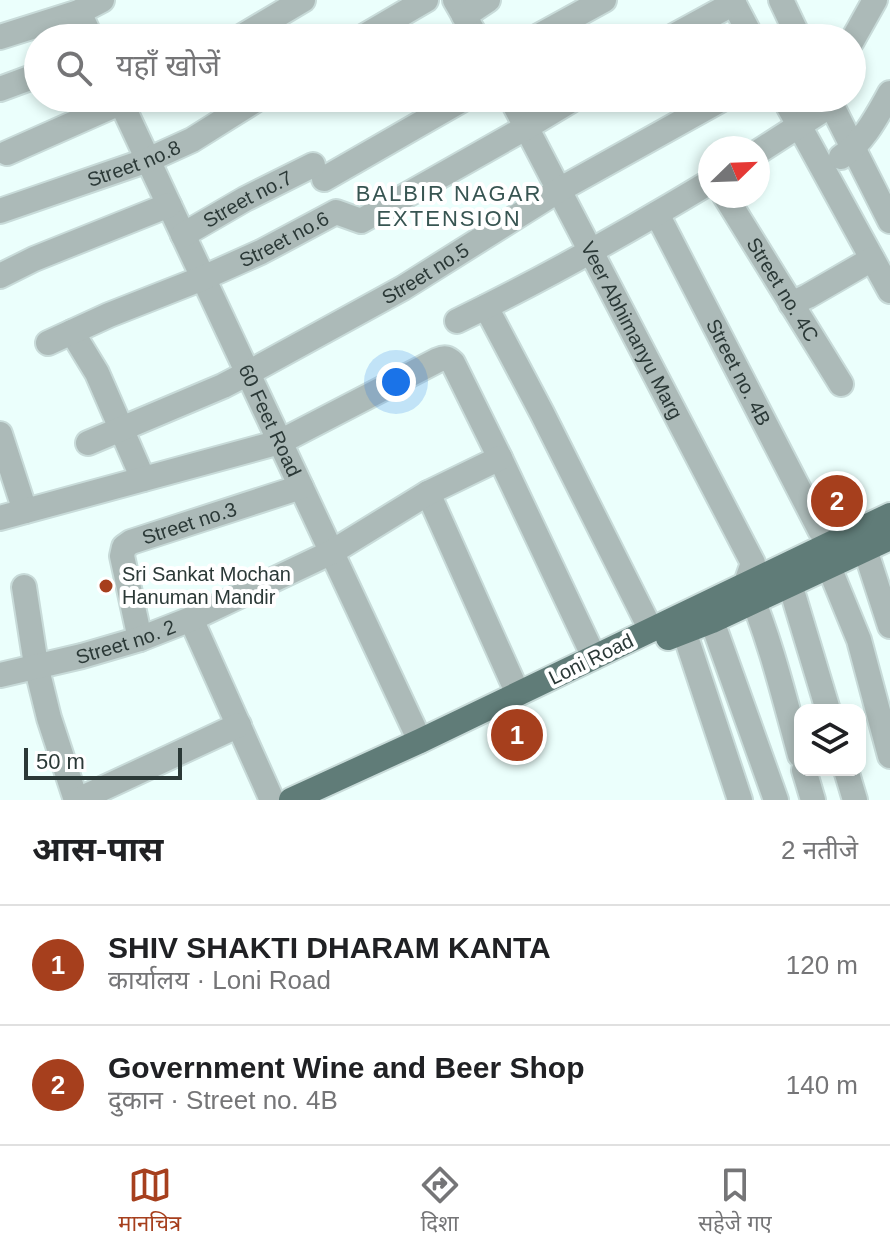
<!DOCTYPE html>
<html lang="hi">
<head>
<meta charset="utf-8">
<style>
	:root { --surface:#fff; --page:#f6f6f6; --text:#202124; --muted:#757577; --line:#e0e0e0; --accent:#a63f1d }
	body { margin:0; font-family:Arial,"Noto Sans Devanagari",sans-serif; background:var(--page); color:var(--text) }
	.controls { position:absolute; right:24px; bottom:24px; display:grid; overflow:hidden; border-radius:16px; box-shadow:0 4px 12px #0003 }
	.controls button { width:72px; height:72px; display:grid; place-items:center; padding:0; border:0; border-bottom:2px solid var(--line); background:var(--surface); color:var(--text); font:40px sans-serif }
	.compass { position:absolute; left:698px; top:136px; width:72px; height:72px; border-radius:50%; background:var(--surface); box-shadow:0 4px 12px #0003; rotate:67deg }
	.scale { position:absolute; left:24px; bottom:20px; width:158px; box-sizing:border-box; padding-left:8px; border:4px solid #2b3937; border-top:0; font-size:22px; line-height:28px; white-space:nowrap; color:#2b3937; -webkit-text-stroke:6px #fff; paint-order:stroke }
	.you { position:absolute; left:396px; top:382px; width:28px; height:28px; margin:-20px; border:6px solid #fff; border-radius:50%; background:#1a73e8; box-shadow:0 0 0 12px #1a73e833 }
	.badge { display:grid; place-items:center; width:52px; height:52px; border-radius:50%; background:var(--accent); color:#fff; font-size:26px; font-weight:700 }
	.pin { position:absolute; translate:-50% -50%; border:4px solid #fff; box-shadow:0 2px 8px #0006 }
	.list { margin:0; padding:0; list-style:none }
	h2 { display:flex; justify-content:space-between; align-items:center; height:104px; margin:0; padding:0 32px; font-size:34px }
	h2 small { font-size:26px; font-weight:400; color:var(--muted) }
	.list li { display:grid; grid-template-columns:52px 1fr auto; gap:24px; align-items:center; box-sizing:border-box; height:120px; padding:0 32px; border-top:2px solid var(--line) }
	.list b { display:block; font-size:30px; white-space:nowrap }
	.list p { margin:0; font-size:26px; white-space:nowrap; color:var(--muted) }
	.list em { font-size:26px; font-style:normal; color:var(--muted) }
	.icon { flex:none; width:44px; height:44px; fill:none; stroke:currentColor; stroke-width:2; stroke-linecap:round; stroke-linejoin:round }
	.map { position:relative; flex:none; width:890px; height:800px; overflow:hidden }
	.search { position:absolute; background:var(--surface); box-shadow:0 4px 12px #0003; left:24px; right:24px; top:24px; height:88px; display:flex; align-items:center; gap:20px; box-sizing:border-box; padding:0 28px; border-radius:44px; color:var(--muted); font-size:30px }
	.sheet { height:344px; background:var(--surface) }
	nav { display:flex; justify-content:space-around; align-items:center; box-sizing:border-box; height:112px; border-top:2px solid var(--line); background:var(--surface); font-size:22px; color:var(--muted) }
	nav a { display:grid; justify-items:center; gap:4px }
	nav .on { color:var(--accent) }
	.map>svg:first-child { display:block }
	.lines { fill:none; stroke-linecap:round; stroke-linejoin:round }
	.minor-casing { stroke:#c8dbd9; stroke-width:28 }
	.trunk-casing { stroke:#c8dbd9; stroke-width:28 }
	.minor { stroke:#acbab8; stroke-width:24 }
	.trunk { stroke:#607c78; stroke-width:24 }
	.poi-dot { fill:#a63f1d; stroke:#fff; stroke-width:3 }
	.labels { text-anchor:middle; stroke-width:8; stroke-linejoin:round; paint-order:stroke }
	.street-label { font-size:20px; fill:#2b3937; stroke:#fff }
	.poi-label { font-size:20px; fill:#2b3937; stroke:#fff; text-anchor:start }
	.neighbourhood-label { font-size:22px; letter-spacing:2px; fill:#385552; stroke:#fff }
</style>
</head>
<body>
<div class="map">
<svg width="890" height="800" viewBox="0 0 890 800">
	<rect width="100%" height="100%" fill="#ebfffc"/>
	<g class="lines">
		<!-- minor casing -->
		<g class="minor-casing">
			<g id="minor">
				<path d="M455,0L477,38"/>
				<path d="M732,0L752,38"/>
				<path d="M781,0L799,38"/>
				<path d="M79,12L91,38"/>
				<path d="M464,16L488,0"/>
				<path d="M0,37L79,12L102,0"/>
				<path d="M239,38L303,0"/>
				<path d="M361,38L426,0"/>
				<path d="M535,38L604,0"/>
				<path d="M670,38L734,3"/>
				<path d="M852,41L875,0"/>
				<path d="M0,89L38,75"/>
				<path id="s1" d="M119,98L420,741"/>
				<path id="s2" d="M511,98L753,563L746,583C770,638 784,697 800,755"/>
				<path d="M784,98L890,291"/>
				<path d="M828,98L890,221"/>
				<path d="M758,152L831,105"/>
				<path d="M7,153L131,98"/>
				<path d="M841,157C864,142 877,116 890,93"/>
				<path d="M324,179L465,98"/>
				<path id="s3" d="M725,196L841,384"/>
				<path id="s4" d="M0,211L148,160L192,140L259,98"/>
				<path id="s5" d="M657,214L820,530"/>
				<path id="s6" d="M183,235L245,199L313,165"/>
				<path d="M0,276L34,259L169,205"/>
				<path d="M791,304L808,296L872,259"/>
				<path d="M486,307L542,413L651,630"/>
				<path d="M457,321C544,279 627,232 710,182"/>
				<path d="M72,332L97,373L143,479"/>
				<path id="s7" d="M48,343L109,315L203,278L261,252L336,212L361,221L527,127L575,98"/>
				<path d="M0,434L25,511"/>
				<path id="s8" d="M88,443L223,386L248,373L403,288L559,190L724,98"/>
				<path d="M428,493L518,694"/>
				<path d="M0,518L280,442L438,360C445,357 448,358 453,363L500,458L594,657"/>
				<path d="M865,549L890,626"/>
				<path d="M829,567L859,640L890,756"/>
				<path d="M790,584L828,710"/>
				<path d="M24,587L36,665L49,718L76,800"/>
				<path d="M191,619L272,800"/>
				<path d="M712,621L776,800"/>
				<path d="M684,631L740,800"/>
				<path id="s9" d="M140,639L122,556L124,547L131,542L301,487"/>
				<path id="s10" d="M0,675L82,656L140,639L191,619L332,552L428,493L500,458"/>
				<path d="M804,770L813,800"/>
				<path d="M846,770L855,800"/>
				<path d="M78,800L239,725"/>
			</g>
		</g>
		<!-- trunk casing -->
		<g class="trunk-casing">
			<path id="trunk" d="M668,638L712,621L890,538
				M291,800L420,741L890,515"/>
		</g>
		<!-- minor -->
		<use href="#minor" class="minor"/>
		<!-- trunk -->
		<use href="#trunk" class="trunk"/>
	</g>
	<!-- markers -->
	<circle class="poi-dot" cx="106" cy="586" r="8"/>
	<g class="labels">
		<!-- street labels -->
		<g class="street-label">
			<text dy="7" stroke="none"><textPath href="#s4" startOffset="142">Street no.8</textPath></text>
			<text dy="7" stroke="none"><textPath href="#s6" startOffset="74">Street no.7</textPath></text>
			<text dy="7" stroke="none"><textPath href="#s7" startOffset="258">Street no.6</textPath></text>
			<text dy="7" stroke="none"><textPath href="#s8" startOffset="378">Street no.5</textPath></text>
			<text dy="7" stroke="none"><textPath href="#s3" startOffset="110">Street no. 4C</textPath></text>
			<text dy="7" stroke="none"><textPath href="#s2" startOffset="262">Veer Abhimanyu Marg</textPath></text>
			<text dy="7" stroke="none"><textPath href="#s5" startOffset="178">Street no. 4B</textPath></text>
			<text dy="7" stroke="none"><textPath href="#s1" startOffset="356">60 Feet Road</textPath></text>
			<text dy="7" stroke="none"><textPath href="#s9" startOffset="164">Street no.3</textPath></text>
			<text dy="7" stroke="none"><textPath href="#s10" startOffset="130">Street no. 2</textPath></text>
			<text transform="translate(591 659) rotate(-26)" y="7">Loni Road</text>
		</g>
		<!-- poi labels -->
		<g class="poi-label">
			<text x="122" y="581">Sri Sankat Mochan<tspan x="122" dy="23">Hanuman Mandir</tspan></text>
		</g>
		<!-- neighbourhood labels -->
		<g class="neighbourhood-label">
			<text x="449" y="201">BALBIR NAGAR<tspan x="449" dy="25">EXTENSION</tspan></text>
		</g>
	</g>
</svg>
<div class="controls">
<button><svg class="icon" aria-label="layers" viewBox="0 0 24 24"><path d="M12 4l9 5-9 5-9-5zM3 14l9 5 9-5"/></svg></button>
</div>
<svg class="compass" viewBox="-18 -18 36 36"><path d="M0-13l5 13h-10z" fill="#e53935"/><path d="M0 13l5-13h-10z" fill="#757577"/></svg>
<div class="scale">50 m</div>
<div class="you"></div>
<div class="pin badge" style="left:517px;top:735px">1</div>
<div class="pin badge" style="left:837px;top:501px">2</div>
<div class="search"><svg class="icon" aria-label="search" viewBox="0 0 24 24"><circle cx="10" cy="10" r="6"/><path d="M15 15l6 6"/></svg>यहाँ खोजें</div>
</div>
<section class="sheet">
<h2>आस-पास<small>2 नतीजे</small></h2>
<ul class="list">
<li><span class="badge">1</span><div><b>SHIV SHAKTI DHARAM KANTA</b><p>कार्यालय · Loni Road</p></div><em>120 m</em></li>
<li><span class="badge">2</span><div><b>Government Wine and Beer Shop</b><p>दुकान · Street no. 4B</p></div><em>140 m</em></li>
</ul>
</section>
<nav>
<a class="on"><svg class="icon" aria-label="map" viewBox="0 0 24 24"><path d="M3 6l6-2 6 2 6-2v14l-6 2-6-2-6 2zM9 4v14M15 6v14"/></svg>मानचित्र</a>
<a><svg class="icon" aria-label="directions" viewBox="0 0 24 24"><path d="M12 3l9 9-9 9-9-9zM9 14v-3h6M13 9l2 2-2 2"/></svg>दिशा</a>
<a><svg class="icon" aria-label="saved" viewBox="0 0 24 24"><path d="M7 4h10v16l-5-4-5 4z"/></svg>सहेजे गए</a>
</nav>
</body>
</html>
